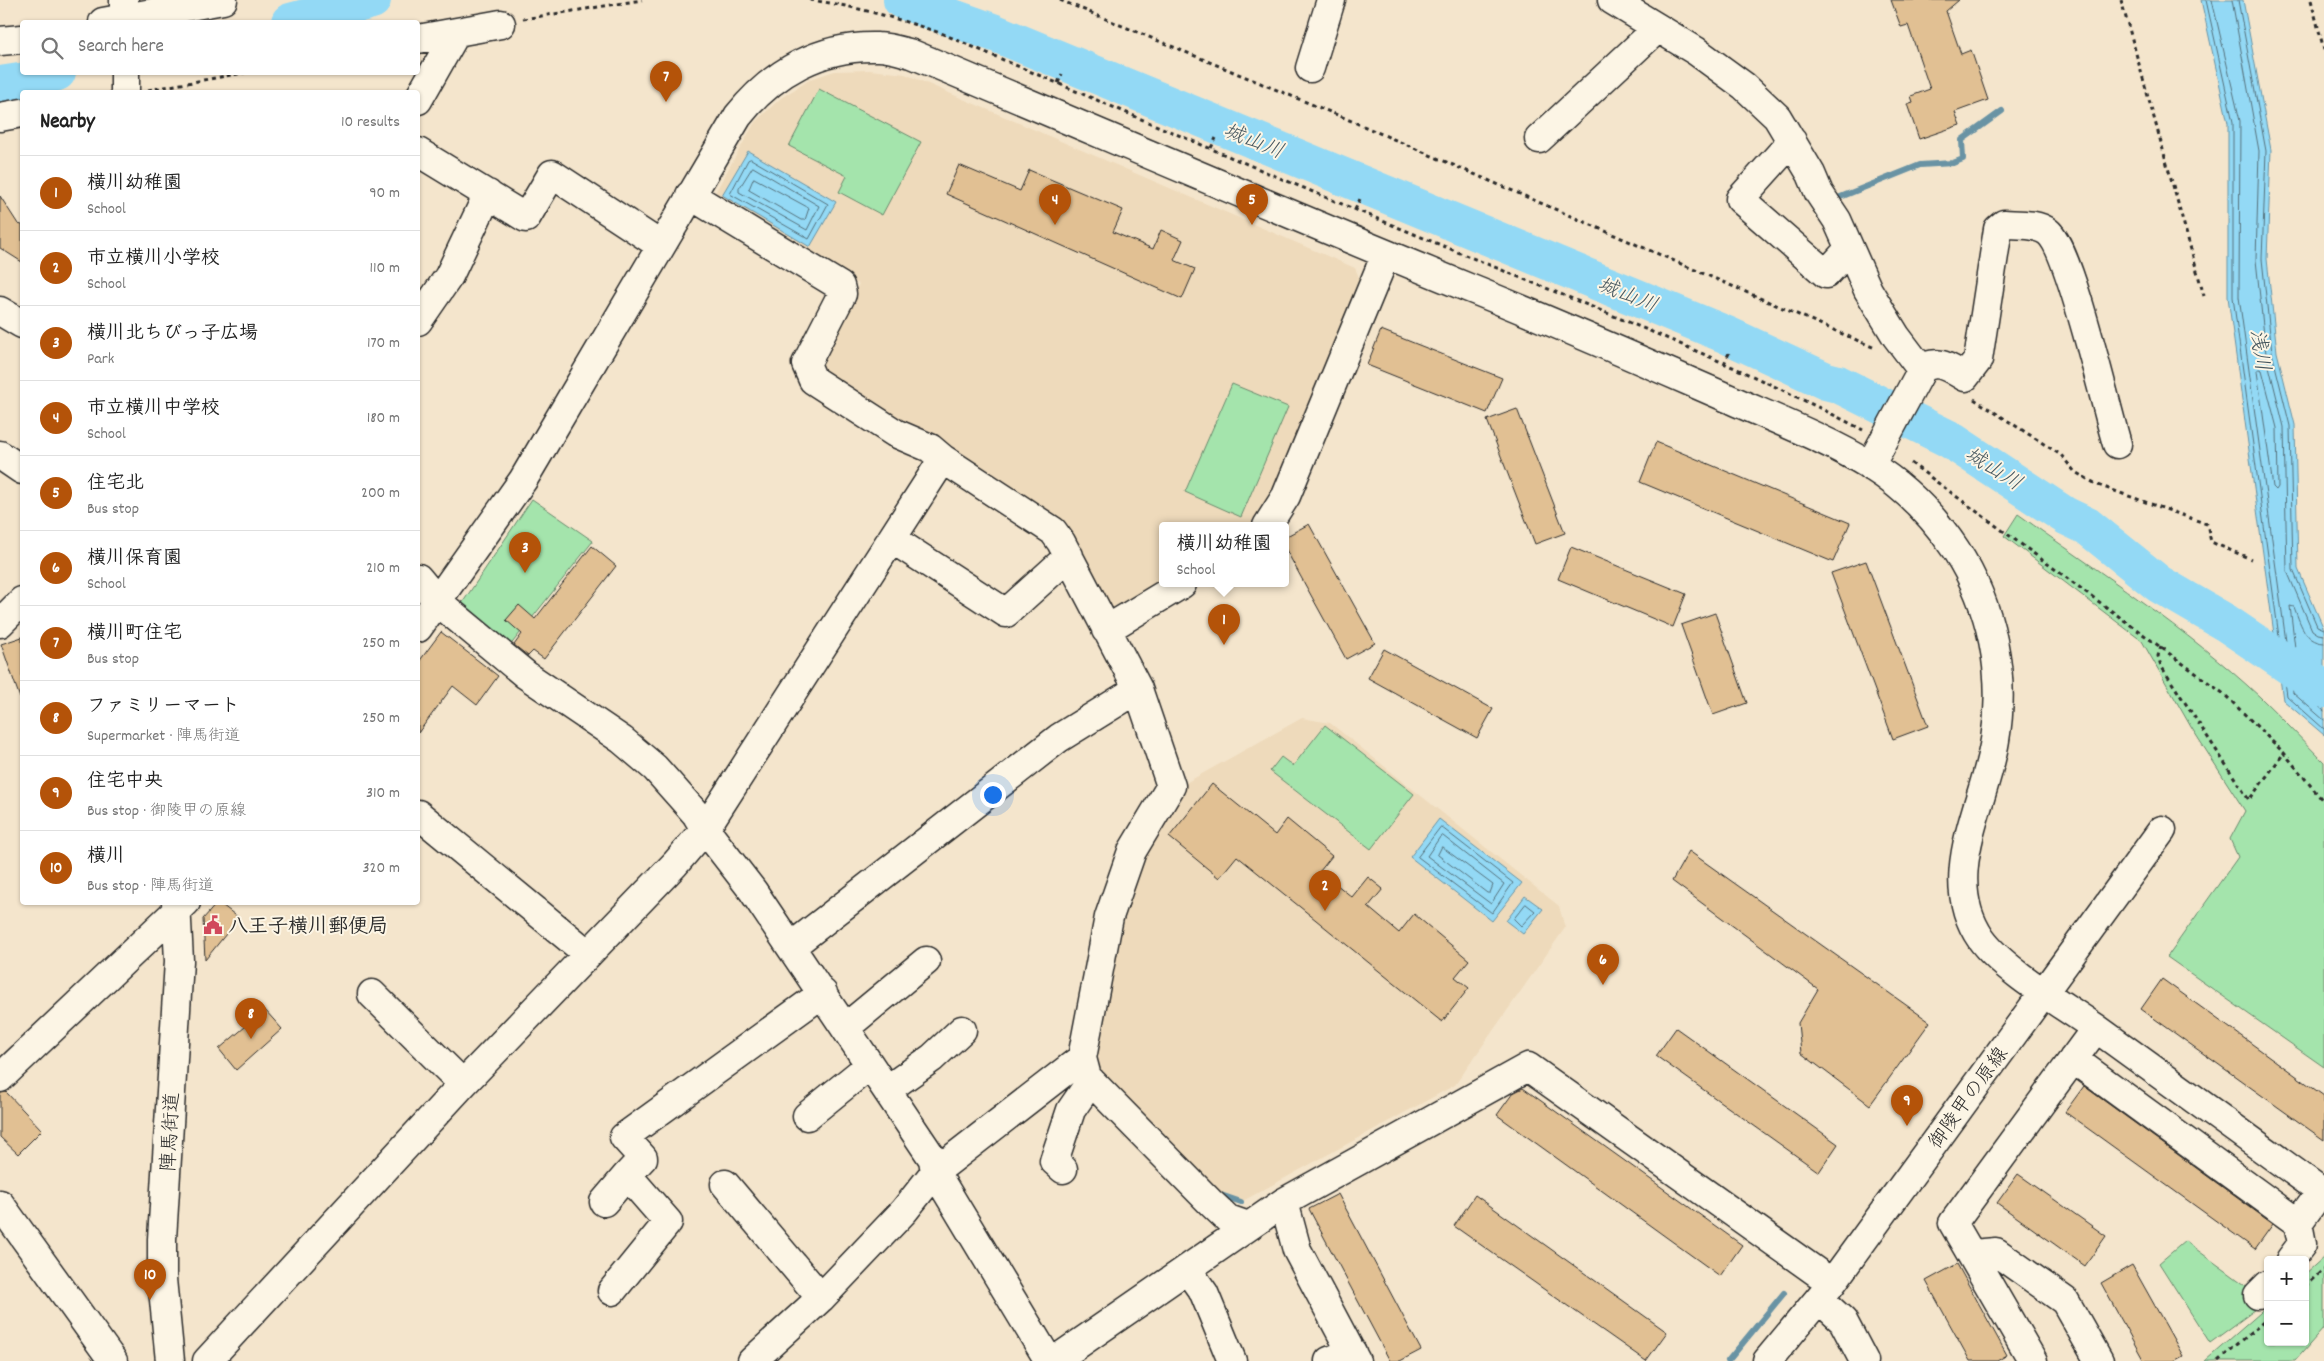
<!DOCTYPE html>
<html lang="en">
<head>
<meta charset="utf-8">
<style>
	:root { --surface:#fff; --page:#f6f6f6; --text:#222; --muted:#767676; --line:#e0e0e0; --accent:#b45309 }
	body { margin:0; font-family:Dekko,"Klee One",sans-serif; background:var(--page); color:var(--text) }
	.controls { position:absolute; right:15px; bottom:15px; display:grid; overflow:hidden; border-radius:5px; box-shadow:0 1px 4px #0004 }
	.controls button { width:45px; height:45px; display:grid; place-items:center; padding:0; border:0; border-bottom:1px solid var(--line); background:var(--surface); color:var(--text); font:25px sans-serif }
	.you { position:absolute; left:992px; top:794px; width:18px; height:18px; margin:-12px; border:4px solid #fff; border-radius:50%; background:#1a73e8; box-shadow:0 0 0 8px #1a73e833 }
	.badge { display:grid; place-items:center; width:32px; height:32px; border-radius:50%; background:var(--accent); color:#fff; font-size:16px; font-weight:700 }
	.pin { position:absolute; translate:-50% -41px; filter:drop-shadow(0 1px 2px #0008) }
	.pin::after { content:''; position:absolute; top:26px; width:18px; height:15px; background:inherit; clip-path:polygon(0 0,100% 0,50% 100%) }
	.popup { position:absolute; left:1159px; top:522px; width:130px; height:65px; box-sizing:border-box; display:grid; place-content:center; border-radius:5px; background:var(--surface); filter:drop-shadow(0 1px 4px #0005); font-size:16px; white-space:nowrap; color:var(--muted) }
	.popup b { font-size:19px; color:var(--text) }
	.popup::after { content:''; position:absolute; left:50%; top:100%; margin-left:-10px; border:10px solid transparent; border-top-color:var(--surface) }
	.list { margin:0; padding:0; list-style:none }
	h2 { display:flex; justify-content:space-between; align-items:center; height:65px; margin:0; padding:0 20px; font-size:21px }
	h2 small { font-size:16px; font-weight:400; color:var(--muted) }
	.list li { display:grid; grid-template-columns:32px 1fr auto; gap:15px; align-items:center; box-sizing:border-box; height:75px; padding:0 20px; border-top:1px solid var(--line) }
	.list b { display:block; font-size:19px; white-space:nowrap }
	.list p { margin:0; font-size:16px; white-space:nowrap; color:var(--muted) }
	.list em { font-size:16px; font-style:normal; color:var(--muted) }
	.icon { flex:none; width:28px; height:28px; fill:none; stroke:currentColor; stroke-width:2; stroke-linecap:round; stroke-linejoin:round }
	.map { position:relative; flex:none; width:2324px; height:1361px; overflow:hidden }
	.search { position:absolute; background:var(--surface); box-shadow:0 1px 4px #0004; left:20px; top:20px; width:400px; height:55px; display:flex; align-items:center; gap:12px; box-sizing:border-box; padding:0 18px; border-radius:5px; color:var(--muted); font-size:19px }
	.panel { position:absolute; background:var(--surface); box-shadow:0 1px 4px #0004; left:20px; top:90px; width:400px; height:815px; border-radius:5px }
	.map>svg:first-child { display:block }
	.built { fill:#eedabb }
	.green { fill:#a4e4ac; stroke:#68886c }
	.water { fill:#93d9f5; stroke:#6993a4 }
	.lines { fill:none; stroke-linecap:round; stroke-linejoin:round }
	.shore { stroke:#55717c; stroke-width:1 }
	.stream { stroke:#6993a4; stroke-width:6 }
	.river { stroke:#93d9f5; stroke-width:38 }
	.building { fill:#e1c093; stroke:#2b2b2b }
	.minor-casing { stroke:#2b2b2b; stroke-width:31 }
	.major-casing { stroke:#2b2b2b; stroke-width:31 }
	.path { stroke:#2b2b2b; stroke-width:3; stroke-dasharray:4 4; stroke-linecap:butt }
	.minor { stroke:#fcf5e5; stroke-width:28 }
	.major { stroke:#fcf5e5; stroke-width:28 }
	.labels { text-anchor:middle; stroke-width:4; stroke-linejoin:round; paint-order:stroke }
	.poi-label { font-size:20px; font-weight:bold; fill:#2b2b2b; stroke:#fcf5e5; text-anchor:start }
	.street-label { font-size:20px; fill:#2b2b2b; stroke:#fcf5e5 }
	.water-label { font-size:21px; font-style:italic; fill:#45565e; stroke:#fcf5e5 }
</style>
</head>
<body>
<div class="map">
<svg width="2324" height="1361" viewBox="0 0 2324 1361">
	<rect width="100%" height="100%" fill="#f4e5cc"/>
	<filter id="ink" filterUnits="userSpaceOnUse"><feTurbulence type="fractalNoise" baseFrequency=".02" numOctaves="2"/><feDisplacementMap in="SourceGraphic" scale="10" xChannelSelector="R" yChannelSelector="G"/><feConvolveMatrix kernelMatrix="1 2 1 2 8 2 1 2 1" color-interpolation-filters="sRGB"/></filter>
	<g filter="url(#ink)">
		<!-- built -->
		<path class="built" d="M870,70L905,74L1355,268L1361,282L1271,499L1255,524L1253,526H1163V580L1112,608L1064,527L825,373L819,362L859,284L712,198L755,122L781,98L811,79L835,71Z
			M1302,718L1330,723L1559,906L1565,928L1455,1085L1241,1202L1219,1195L1101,1073L1096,1043L1129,894L1145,845L1182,785Z"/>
		<!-- green -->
		<path class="green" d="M819,89L921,142L882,215L839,192L847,176L789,146Z
			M1232,384L1288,407L1241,517L1185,492Z
			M532,499L593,541L509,647L461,605Z
			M2018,514C2100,573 2186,628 2260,697C2282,718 2303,741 2324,762V1067L2167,957L2238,857L2230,839L2245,811L2191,727L2142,641L2004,536Z
			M1325,725L1414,794L1371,849L1270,771L1281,757L1293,766Z
			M2185,1241L2267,1301L2210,1343L2159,1263Z
			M2324,1257V1328L2295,1361H2205L2268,1306V1342H2305V1274Z"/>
		<!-- water -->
		<path class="water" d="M2201,0H2243L2271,150L2267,259L2277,352L2295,425L2298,569L2324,629V735L2283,700L2228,297V123Z
			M748,151L836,202L810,247L722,195Z
			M1439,819L1522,883L1492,921L1410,857Z
			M1525,896L1543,909L1523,934L1506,921Z"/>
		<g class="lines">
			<!-- shore -->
			<path class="shore" d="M2206,0L2233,122V297L2287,696L2324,729
				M2212,0L2240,121L2239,297L2293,693L2324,720
				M2232,0L2259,151L2256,260L2266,354L2284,427L2287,571L2312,630L2318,634L2324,635
				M2238,0L2266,151L2262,259L2272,353L2290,426L2293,570L2317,626L2324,629
				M751,159L828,204L809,239L730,194L748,160Z
				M753,167L819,206L807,230L739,192V189Z
				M754,178L809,208L805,220H801L749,190Z
				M2259,369L2262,370L2277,428L2278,487L2276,490L2273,487L2257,371Z
				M2324,643C2304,642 2300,622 2294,607L2290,606L2300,690L2324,711
				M1441,827L1513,883L1492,913L1418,857Z
				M1443,836L1504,884L1491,904L1427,856L1440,837Z
				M1442,847L1493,885L1490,893H1487L1438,855Z
				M1526,904L1535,911L1521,926L1514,919Z"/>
			<!-- stream -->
			<path class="stream" d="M1833,200L1920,165L1953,163L1963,159L1962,140L2002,111
				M1218,1194L1241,1202
				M1728,1361L1784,1293"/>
			<!-- river -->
			<path class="river" d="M902,0L995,33L1727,335L1826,381L1838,384L1949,439L2066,516L2087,526L2159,584L2226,623L2324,689
				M290,22L372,0
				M0,85L39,79L57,72"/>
		</g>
		<!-- building -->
		<path class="building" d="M1891,0H1959L1946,11L1961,54L1971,50L1988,100L1955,112L1960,125L1919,139L1907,104L1913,102L1911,96L1930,89L1908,25L1901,27Z
			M959,165L1020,191L1029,170L1071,188L1123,210L1113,232L1153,249L1161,230L1183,240L1174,260L1195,269L1182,299L946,194Z
			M0,196L18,224L22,225V262L0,248Z
			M1381,330L1502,378L1487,413L1367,365Z
			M1517,409L1565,533L1535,544L1487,420Z
			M1656,442L1850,523L1833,562L1640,482Z
			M1309,524L1375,643L1346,659L1285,548V537Z
			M592,546L616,566L544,659L533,651L528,656L514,645L522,634L506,620L519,605L535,619Z
			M1571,547L1686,594L1673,627L1558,579Z
			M1866,561L1928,726L1893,739L1831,573Z
			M1715,613L1747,703L1713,715L1681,625Z
			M441,632L498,676L477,705L453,686L418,733V663Z
			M22,637V697L20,698L1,644Z
			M1384,649L1493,709L1477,738L1368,678Z
			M1212,784L1275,835L1287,819L1332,856L1320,871L1352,897L1368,877L1383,889L1368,907L1399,933L1414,914L1469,960L1455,977L1469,988L1442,1022L1237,856L1219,878L1169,837Z
			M1689,851L1930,1022L1870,1105L1801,1053L1798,1023L1818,989L1672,881Z
			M218,902L239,918L205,960L203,919Z
			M2162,979L2324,1096V1140L2141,1009Z
			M265,1010L282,1029L236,1070L219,1049Z
			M1676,1028L1838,1144L1819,1172L1656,1056Z
			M2084,1086L2273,1224L2255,1249L2065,1112Z
			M1523,1088L1742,1245L1720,1276L1497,1115L1513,1093Z
			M6,1092L42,1130L18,1154L0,1137V1093Z
			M2018,1174L2106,1236L2085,1266L1997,1203Z
			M1338,1194L1421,1350L1400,1361H1390L1309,1209Z
			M1475,1195L1667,1332L1646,1361L1454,1226Z
			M1957,1264L2007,1355L1997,1361H1970L1926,1281Z
			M2132,1265L2183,1356L2174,1361H2144L2101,1283Z"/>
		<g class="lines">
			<!-- minor casing -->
			<g class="minor-casing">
				<path id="minor" d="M1612,0L1696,51L1744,86L1777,117L1811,174L1819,193L1837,220L1868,290L1896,336L1921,369
					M103,22L223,0
					M418,39L501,24
					M0,41L22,39
					M1310,68L1331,0
					M418,100L456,33
					M0,117L22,113
					M1539,139L1658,28
					M1792,141L1740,199L1826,274L1849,249
					M418,152L526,218L552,174L660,245
					M690,195L840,286L842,294L806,364L813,380L895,433L930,448L943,459L1053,531L1061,542L1138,689L1171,786L1132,851L1109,917L1082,1058L1087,1077L1211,1203L1228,1219L1248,1226
					M0,311L22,324
					M418,321L449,276L488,194
					M0,455L22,470
					M1870,466L1919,375L1921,369C1938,358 1949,368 1965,377L1978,360L1998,229L2004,224C2017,225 2037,223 2048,232C2070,249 2106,408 2117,444
					M1267,526L1286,496L1386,254
					M892,539L1006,613L1069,556
					M418,578L438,602L526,675L622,740L655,768L696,814L705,829L753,891L933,1159L935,1172L1049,1361
					M0,623L22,601
					M418,628L523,480L738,116C773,72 821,45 878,47C889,47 901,51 912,54C1098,132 1282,212 1469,288C1554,322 1638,359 1723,396C1772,418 1825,438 1871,466C1905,487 1934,517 1956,550C1992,606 2006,674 1995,740C1985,805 1938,877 1981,939C2003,970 2063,1005 2096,1028L1953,1223L2033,1361
					M1106,630L1182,584
					M418,814L588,954
					M792,946L1059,738L1138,689
					M372,994L463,1084
					M845,1028L926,961
					M2096,1028L2321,1191L2298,1223L2302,1244L2290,1260
					M2073,1059L2298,1223
					M0,1078L186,902
					M888,1089L932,1058L962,1030
					M807,1116L870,1065
					M1063,1169L1054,1161L1071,1110L1091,1081
					M725,1184L821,1298
					M604,1202L627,1175
					M1284,1202L1297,1250L1356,1361
					M0,1204L113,1361
					M1972,1254L1996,1252L2065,1301L2099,1361
					M1187,1269L1204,1293L1232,1361
					M612,1291L668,1222L627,1175L643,1158L624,1137L823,993
					M2258,1295L2268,1285
					M1819,1299L1843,1321L1864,1361
					M207,1361L463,1084L675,864L705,829L943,459
					M752,1361L821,1298L904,1211L935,1172L1082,1058
					M1054,1361L1284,1202L1528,1067L1832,1283
					M1329,1361L1352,1352
					M1767,1361L1832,1283L2162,830"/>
			</g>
			<!-- major casing -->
			<g class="major-casing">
				<path id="major" d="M124,0V22
					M125,72V92
					M170,1361L162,1279V1239L179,961L176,902"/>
			</g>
			<!-- path -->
			<path class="path" d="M810,0C856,6 899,19 943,34C1113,107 1282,180 1453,250C1591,307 1731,361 1863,430
				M1060,0L1347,119L1875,348
				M2121,0L2204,296
				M2311,0L2324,50
				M523,19L642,0
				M1058,83L1062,74
				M148,90L248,72
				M1211,148L1216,138
				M1355,210L1360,199
				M1724,364L1729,353
				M1974,399L2061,455L2075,472L2098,485L2207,524L2211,542L2251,559
				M1911,463L2224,694L2284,753L2324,802
				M2161,646L2158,656L2161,666L2249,800L2284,753
				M2305,1286L2324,1269
				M2218,1361L2268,1318"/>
			<!-- minor -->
			<use href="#minor" class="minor"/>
			<!-- major -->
			<use href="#major" class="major"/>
		</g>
	</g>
	<!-- icons -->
	<defs>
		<g id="civic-bare" transform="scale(1.5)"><path d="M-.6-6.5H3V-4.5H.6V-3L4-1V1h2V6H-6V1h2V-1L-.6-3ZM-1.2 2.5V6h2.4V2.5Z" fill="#d1495b" stroke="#fcf5e5" stroke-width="2.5" paint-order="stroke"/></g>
	</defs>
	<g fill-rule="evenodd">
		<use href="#civic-bare" x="213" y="925"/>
	</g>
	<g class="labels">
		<!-- poi labels -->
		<g class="poi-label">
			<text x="228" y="932">八王子横川郵便局</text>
		</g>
		<!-- street labels -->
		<g class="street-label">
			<text transform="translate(1967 1097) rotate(-54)" y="7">御陵甲の原線</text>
			<text transform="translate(169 1132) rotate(-87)" y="7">陣馬街道</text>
		</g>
		<!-- water labels -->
		<g class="water-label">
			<text transform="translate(1254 140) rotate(22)" y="7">城山川</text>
			<text transform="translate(1628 294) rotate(22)" y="7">城山川</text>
			<text transform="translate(2261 350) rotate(81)" y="7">浅川</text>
			<text transform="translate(1994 468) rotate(32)" y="7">城山川</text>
		</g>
	</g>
</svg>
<div class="controls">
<button>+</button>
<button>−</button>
</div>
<div class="you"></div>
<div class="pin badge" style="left:1224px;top:645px">1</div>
<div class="popup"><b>横川幼稚園</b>School</div>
<div class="pin badge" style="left:1325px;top:911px">2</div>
<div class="pin badge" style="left:525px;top:573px">3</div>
<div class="pin badge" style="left:1055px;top:225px">4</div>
<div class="pin badge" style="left:1252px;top:225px">5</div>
<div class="pin badge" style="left:1603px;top:985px">6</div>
<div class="pin badge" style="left:666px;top:102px">7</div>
<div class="pin badge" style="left:251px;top:1039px">8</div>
<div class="pin badge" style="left:1907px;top:1126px">9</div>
<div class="pin badge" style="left:150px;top:1300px">10</div>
<div class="search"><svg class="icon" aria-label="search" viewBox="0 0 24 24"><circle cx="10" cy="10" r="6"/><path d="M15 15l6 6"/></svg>Search here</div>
<section class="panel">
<h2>Nearby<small>10 results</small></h2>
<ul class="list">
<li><span class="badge">1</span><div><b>横川幼稚園</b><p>School</p></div><em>90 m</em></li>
<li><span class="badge">2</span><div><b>市立横川小学校</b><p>School</p></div><em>110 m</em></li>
<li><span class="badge">3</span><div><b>横川北ちびっ子広場</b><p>Park</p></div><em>170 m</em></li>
<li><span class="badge">4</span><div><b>市立横川中学校</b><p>School</p></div><em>180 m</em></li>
<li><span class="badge">5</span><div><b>住宅北</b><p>Bus stop</p></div><em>200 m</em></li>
<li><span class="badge">6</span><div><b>横川保育園</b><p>School</p></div><em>210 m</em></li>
<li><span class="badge">7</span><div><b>横川町住宅</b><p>Bus stop</p></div><em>250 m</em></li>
<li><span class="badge">8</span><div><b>ファミリーマート</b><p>Supermarket · 陣馬街道</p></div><em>250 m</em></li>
<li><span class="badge">9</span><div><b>住宅中央</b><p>Bus stop · 御陵甲の原線</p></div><em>310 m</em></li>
<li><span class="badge">10</span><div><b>横川</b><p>Bus stop · 陣馬街道</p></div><em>320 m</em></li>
</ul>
</section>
</div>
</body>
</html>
